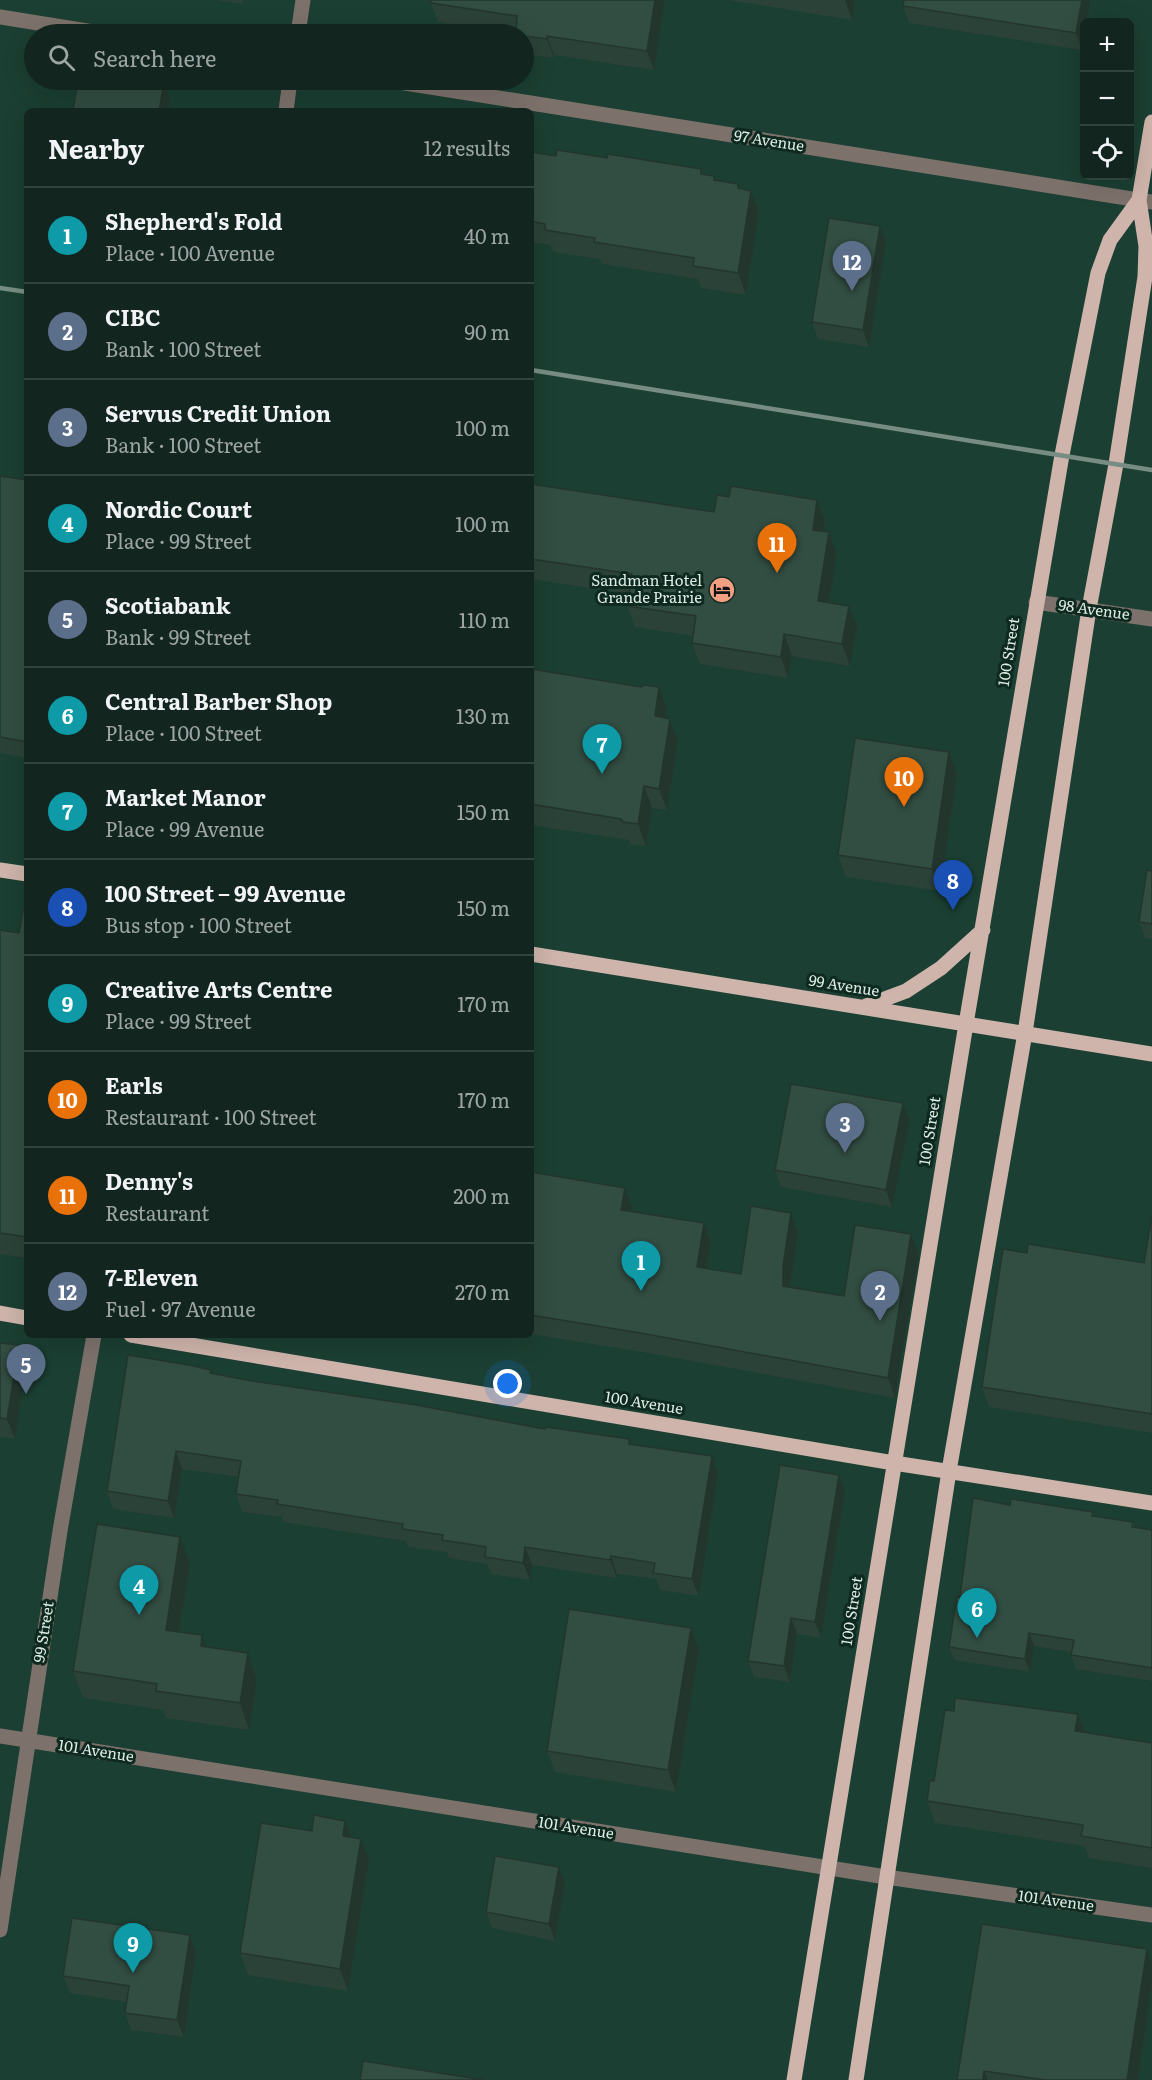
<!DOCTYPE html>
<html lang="en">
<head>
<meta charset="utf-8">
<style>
	:root { --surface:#12261f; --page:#1b2e28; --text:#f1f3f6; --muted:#9ca5a4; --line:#31433d; --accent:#ea580c }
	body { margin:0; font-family:Literata,serif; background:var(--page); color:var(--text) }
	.controls { position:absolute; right:18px; top:18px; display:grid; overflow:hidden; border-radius:9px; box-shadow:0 6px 24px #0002 }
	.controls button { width:54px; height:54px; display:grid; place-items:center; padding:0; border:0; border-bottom:2px solid var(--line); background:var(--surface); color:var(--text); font:30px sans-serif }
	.you { position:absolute; left:508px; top:1384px; width:21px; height:21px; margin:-15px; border:4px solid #fff; border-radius:50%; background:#1a73e8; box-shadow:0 0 0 9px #1a73e833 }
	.badge { display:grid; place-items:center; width:39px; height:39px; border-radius:50%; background:var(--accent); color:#fff; font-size:20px; font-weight:700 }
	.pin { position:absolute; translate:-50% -50px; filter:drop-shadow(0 2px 3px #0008) }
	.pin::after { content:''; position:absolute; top:32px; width:21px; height:18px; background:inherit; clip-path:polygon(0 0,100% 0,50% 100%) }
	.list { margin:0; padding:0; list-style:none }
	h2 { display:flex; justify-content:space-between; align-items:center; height:78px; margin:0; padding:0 24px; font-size:26px }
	h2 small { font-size:20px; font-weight:400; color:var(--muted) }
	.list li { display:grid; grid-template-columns:39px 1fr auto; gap:18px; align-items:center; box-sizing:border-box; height:96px; padding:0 24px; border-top:2px solid var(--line) }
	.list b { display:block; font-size:22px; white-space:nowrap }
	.list p { margin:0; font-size:20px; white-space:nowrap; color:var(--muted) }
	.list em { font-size:20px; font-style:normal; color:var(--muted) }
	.icon { flex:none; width:33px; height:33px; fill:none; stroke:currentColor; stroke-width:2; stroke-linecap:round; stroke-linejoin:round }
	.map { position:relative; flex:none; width:1152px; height:2080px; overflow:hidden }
	.search { position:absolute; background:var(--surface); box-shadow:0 6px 24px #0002; left:24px; top:24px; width:510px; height:66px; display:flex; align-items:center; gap:15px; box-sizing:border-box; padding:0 21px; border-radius:33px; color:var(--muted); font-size:22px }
	.panel { position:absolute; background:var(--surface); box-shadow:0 6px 24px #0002; left:24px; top:108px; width:510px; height:1230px; border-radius:9px }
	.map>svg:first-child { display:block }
	.built { fill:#1b3f32; fill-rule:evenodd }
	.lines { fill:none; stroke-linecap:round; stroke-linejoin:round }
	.minor { stroke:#7d716c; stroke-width:15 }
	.major { stroke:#ceb4ab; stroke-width:15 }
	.rail { stroke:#778d84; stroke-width:4.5 }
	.wall { fill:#2b4239 }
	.shaded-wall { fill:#23362e }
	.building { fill:#324d42; stroke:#23362e; stroke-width:1.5 }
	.labels { text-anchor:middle; stroke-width:6; stroke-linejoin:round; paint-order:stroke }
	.street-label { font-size:15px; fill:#ddece5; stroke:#0e291f }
	.poi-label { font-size:15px; fill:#ddece5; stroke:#0e291f; text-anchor:end }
</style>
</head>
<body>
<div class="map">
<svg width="1152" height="2080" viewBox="0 0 1152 2080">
	<rect width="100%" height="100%" fill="#183329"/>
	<!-- built -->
	<path class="built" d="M0,0H1152V2080H0ZM1084,22H1130V176H1084ZM34,34H524V80H34ZM27,111H531V1335H27Z"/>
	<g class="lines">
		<!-- minor -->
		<path class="minor" d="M0,17L106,34
			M298,34L303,0
			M386,80L1152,202
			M286,111L290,80
			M1036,602L1152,619
			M0,1736L886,1877L1152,1915
			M0,1930L60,1531L94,1335"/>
		<!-- major -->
		<path class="major" d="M0,870L27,874
			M531,954L1152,1054
			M866,1006L906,991L941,968L983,930
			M0,1313L27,1318
			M131,1335L894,1463L1152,1503
			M794,2080L966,1024L1062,455L1098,273L1110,240L1139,200
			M856,2080L949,1471L1025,1033L1089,609L1116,464L1145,277L1146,246L1139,200L1152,122"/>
		<!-- rail -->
		<path class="rail" d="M0,288L27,292
			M531,370L1152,470"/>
	</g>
	<!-- wall -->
	<path class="wall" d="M216,0H243V4Z
		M431,0H665L654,70L554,55V58L524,54V34L438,22L431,3Z
		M728,0H855L852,20Z
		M904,0H1090L1082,50L909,23L903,6Z
		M531,152L556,156L607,158L701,169L704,174L714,176L716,180L738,184L740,189L751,191L759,212L746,295L701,288L698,279L602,264L600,259L553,252L550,245L531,242Z
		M880,226L886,243L869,347L818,339L812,322Z
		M0,476L27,480V758L0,753Z
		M531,484L714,512L729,497L817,500L825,521L824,531L829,532L837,553L829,602L857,627L850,666L792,656L788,678L700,664L692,643L693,636L635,627L627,606L629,594L531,579Z
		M531,669L667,709L666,718L670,719L678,740L667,810L652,808L646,846L631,844L629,840L531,825Z
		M957,774L940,891L846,877L838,855Z
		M1152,871V939L1145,938L1139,922Z
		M27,911V1258L0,1254V930L19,933Z
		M903,1103L910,1120L892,1207L781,1187L775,1170Z
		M531,1172L632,1208V1211L704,1223L711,1243L707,1268L741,1274L798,1233L790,1287L844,1296L919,1254L895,1398L654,1354L531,1334Z
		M1152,1215V1433L989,1407L982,1387L1027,1253L1144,1263Z
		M0,1343L19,1345L26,1366L15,1439L0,1437Z
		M212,1374L252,1381L545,1429L631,1444L718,1473L699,1596L660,1590L656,1579L617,1574V1578L532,1565L530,1580L491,1574L487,1564L449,1558L447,1552L408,1547L406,1541L283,1522L282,1517L242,1512L236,1494L239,1477L182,1469L174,1518L113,1509L107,1491Z
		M845,1491L821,1638L797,1634L790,1682L754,1677L748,1661Z
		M1093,1512L1095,1517L1133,1522L1135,1528L1152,1530V1681L1076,1669L1071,1655L1072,1652L1034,1646L1030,1672L954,1660L949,1647L960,1597Z
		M190,1564L179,1632L206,1646L248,1653L257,1680L249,1730L166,1718L163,1710L83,1698L73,1671Z
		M691,1628L699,1650L676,1792L555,1772L547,1751Z
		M954,1711L1078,1714L1085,1732L1152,1743V1868L1089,1858L1085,1846L935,1823L927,1801Z
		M345,1821L351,1837L361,1839L369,1860L348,1991L248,1975L240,1953L312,1831Z
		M559,1867L565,1883L555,1941L492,1928L486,1912Z
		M196,1952L184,2037L131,2030L125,2013L127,2002L70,1993L63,1976Z
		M1152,1963V1985L1138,2080H957Z"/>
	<!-- shaded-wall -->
	<path class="shaded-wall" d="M655,0H665L654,70L647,51Z
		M845,0H855L852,20Z
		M1082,0H1090L1087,22H1084V36L1082,50L1076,33Z
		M547,36L554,55V58L547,39Z
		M164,84L170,101L168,111H159Z
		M751,191L759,212L746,295L738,273Z
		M880,226L886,243L869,347L863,330Z
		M817,500L825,521L821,551L813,530Z
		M829,532L837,553L826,622L818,601Z
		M849,606L857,627L850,666L842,644Z
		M784,634L792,656L788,678L781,657Z
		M659,687L667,709L663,738L655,716Z
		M670,719L678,740L667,810L659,789Z
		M949,752L957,774L940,891L932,869Z
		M644,786L652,808L646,846L638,824Z
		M903,1103L910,1120L892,1207L886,1190Z
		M625,1188L632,1208L629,1230L621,1210Z
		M791,1213L798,1233L790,1286L791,1306L783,1286V1266Z
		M704,1223L711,1243L704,1287L697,1267Z
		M911,1234L919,1254L895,1398L888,1378Z
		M19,1345L26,1366L15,1439L7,1419Z
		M176,1451L182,1469L174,1518L168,1501Z
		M712,1456L718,1473L699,1596L692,1579Z
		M839,1475L845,1491L821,1638L815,1622Z
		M180,1537L190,1564L175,1657L166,1630Z
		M525,1547L532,1565L530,1580L523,1563Z
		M611,1556L617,1574V1578L610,1560Z
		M791,1618L797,1634L790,1682L784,1666Z
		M691,1628L699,1650L676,1792L668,1770Z
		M1029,1633L1034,1646L1030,1672L1025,1659Z
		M202,1635L212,1662L201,1646Z
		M248,1653L257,1680L249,1730L240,1703Z
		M1078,1714L1086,1736L1075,1731Z
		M345,1821L353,1843L343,1836Z
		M361,1839L369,1860L348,1991L340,1969Z
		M559,1867L565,1883L555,1941L549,1924Z
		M190,1935L196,1952L184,2037L177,2020Z
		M1147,1949L1152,1963V1985L1138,2080H1127Z
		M984,2071L988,2080H983Z"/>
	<!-- building -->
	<path class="building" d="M431,0H655L647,51L547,36V39L524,36V34H516L517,16L431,3Z
		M904,0H1082L1076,33L903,6Z
		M78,80H135L164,84L159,111H73Z
		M557,150L607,158L608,154L701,169V174L714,176V180L738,184V188L751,191L738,273L693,266L694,258L594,242L595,238L545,230V224L531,221V152L556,156Z
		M829,218L880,226L863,330L812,322Z
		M0,476L27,480V742L0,737Z
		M531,484L714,512L717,495L729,497L731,486L817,500L813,530L829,532L818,601L849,606L842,644L784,634L781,657L692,643L696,616L627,606L632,574L531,559Z
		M531,669L641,687L645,685L659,687L655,716L670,719L659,789L644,786L638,824L623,822L621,819L531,804Z
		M855,738L949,752L932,869L838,855Z
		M1147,870L1152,871V924L1139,922Z
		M23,911H27V1237L0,1233V930L19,933Z
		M791,1084L903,1103L886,1190L775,1170Z
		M531,1172L625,1188L621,1210L704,1223L697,1267L741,1274L751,1206L791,1213L783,1266V1286L844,1296L855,1225L911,1234L888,1378L646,1334L531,1315Z
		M1152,1215V1414L982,1387L1003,1249L1027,1253L1028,1244L1144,1263Z
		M0,1343L19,1345L7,1419L0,1418Z
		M128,1355L189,1365L211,1370L210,1373L252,1381L416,1405L545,1429L546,1427L629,1439V1444L712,1456L692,1579L653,1573L655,1563L611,1556L610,1560L525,1547L523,1563L485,1557L486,1547L442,1540L443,1535L402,1529L403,1524L277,1504L278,1500L236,1494L241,1461L176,1451L168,1501L107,1491Z
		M780,1465L839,1475L815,1622L791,1618L784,1666L748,1661Z
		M973,1498L1010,1505L1011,1499L1093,1512L1092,1516L1133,1522L1132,1527L1152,1530V1668L1071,1655L1074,1640L1029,1633L1025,1659L949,1647L957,1596L960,1597Z
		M97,1524L180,1537L166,1630L202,1635L201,1646L248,1653L240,1703L156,1691L157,1684L73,1671Z
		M569,1609L691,1628L668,1770L547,1751Z
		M955,1698L1078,1714L1075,1731L1152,1743V1848L1081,1836L1083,1825L927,1801L930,1780L934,1781L945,1710L954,1711Z
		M314,1815L345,1821L343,1836L361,1839L340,1969L240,1953L261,1823L312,1831Z
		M495,1856L559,1867L549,1924L486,1912Z
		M72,1918L190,1935L177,2020L125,2013L129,1986L63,1976Z
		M982,1924L1147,1949L1127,2080H1045L984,2071L983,2080H957Z
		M363,2061L484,2080H360Z"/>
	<!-- icons -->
	<defs>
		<g id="hotel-disc" transform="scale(1.35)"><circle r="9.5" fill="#f39f82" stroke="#0e291f"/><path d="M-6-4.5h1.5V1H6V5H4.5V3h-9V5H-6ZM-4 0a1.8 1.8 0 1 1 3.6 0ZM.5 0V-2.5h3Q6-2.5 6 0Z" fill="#111"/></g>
	</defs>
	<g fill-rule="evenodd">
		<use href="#hotel-disc" x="722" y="590"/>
	</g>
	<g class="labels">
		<!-- street labels -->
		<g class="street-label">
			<text transform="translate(769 141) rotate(9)" y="5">97 Avenue</text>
			<text transform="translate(1094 610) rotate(8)" y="5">98 Avenue</text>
			<text transform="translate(1009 652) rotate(-81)" y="5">100 Street</text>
			<text transform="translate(844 986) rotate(9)" y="5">99 Avenue</text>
			<text transform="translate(930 1131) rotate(-81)" y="5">100 Street</text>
			<text transform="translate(644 1403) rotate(9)" y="5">100 Avenue</text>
			<text transform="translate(852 1611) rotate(-81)" y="5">100 Street</text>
			<text transform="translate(44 1632) rotate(-81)" y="5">99 Street</text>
			<text transform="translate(96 1751) rotate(9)" y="5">101 Avenue</text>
			<text transform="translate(576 1828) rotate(9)" y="5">101 Avenue</text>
			<text transform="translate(1056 1901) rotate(8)" y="5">101 Avenue</text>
		</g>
		<!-- poi labels -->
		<g class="poi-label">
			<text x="702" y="586">Sandman Hotel<tspan x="702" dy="17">Grande Prairie</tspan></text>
		</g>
	</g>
</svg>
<div class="controls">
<button>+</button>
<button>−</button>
<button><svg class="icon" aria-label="locate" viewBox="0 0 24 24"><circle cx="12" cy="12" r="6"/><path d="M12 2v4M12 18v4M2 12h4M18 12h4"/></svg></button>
</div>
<div class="you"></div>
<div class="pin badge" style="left:641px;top:1291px;background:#0f9aa8">1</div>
<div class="pin badge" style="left:880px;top:1321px;background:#5c6f8a">2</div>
<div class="pin badge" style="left:845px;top:1153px;background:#5c6f8a">3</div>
<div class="pin badge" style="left:139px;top:1615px;background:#0f9aa8">4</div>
<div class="pin badge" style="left:26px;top:1394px;background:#5c6f8a">5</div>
<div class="pin badge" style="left:977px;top:1638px;background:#0f9aa8">6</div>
<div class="pin badge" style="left:602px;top:774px;background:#0f9aa8">7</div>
<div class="pin badge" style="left:953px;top:910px;background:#1a4fb4">8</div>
<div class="pin badge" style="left:133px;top:1973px;background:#0f9aa8">9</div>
<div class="pin badge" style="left:904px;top:807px;background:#e8710a">10</div>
<div class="pin badge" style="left:777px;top:573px;background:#e8710a">11</div>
<div class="pin badge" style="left:852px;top:291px;background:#5c6f8a">12</div>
<div class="search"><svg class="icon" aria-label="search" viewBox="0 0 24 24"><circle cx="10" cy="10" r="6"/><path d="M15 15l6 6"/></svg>Search here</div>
<section class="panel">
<h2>Nearby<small>12 results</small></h2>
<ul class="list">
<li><span class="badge" style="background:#0f9aa8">1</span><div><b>Shepherd's Fold</b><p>Place · 100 Avenue</p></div><em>40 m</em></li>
<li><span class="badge" style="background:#5c6f8a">2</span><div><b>CIBC</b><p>Bank · 100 Street</p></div><em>90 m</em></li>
<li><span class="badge" style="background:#5c6f8a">3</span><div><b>Servus Credit Union</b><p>Bank · 100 Street</p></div><em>100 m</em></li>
<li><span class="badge" style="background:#0f9aa8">4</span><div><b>Nordic Court</b><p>Place · 99 Street</p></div><em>100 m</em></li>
<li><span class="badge" style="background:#5c6f8a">5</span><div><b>Scotiabank</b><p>Bank · 99 Street</p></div><em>110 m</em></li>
<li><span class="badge" style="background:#0f9aa8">6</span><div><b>Central Barber Shop</b><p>Place · 100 Street</p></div><em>130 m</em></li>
<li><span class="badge" style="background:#0f9aa8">7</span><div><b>Market Manor</b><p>Place · 99 Avenue</p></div><em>150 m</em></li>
<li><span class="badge" style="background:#1a4fb4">8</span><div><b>100 Street – 99 Avenue</b><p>Bus stop · 100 Street</p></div><em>150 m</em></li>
<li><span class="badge" style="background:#0f9aa8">9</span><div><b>Creative Arts Centre</b><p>Place · 99 Street</p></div><em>170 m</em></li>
<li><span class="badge" style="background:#e8710a">10</span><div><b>Earls</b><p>Restaurant · 100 Street</p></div><em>170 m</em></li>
<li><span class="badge" style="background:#e8710a">11</span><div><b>Denny's</b><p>Restaurant</p></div><em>200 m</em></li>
<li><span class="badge" style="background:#5c6f8a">12</span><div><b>7-Eleven</b><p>Fuel · 97 Avenue</p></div><em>270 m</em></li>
</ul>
</section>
</div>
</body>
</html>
